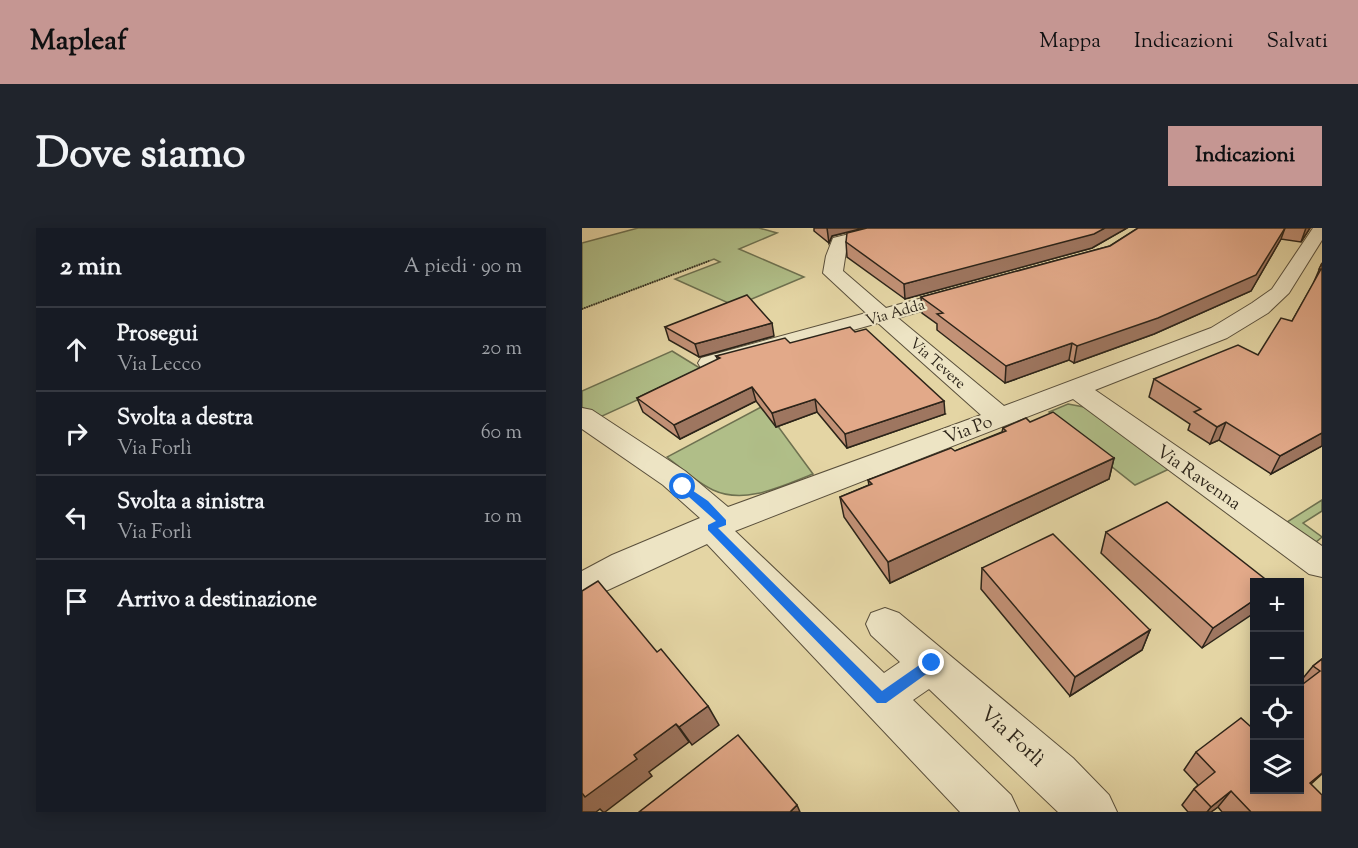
<!DOCTYPE html>
<html lang="it">
<head>
<meta charset="utf-8">
<style>
	:root { --surface:#171b24; --page:#20242c; --text:#f1f3f6; --muted:#9ea1a6; --line:#363941; --accent:#c59692 }
	body { margin:0; font-family:"Sorts Mill Goudy",serif; background:var(--page); color:var(--text) }
	.controls { position:absolute; right:18px; bottom:18px; display:grid; overflow:hidden; border-radius:0px; box-shadow:0 3px 15px #0003 }
	.controls button { width:54px; height:54px; display:grid; place-items:center; padding:0; border:0; border-bottom:2px solid var(--line); background:var(--surface); color:var(--text); font:30px sans-serif }
	.stop { position:absolute; width:18px; height:18px; margin:-14px; border:4px solid #1a73e8; border-radius:50%; background:#fff }
	.stop.end { background:#1a73e8; border-color:#fff; box-shadow:0 2px 6px #0008 }
	.list { margin:0; padding:0; list-style:none }
	h2 { display:flex; justify-content:space-between; align-items:center; height:78px; margin:0; padding:0 24px; font-size:26px }
	h2 small { font-size:20px; font-weight:400; color:var(--muted) }
	.list li { display:grid; grid-template-columns:39px 1fr auto; gap:18px; align-items:center; box-sizing:border-box; height:84px; padding:0 24px; border-top:2px solid var(--line) }
	.list b { display:block; font-size:22px; white-space:nowrap }
	.list p { margin:0; font-size:20px; white-space:nowrap; color:var(--muted) }
	.list em { font-size:20px; font-style:normal; color:var(--muted) }
	.icon { flex:none; width:33px; height:33px; fill:none; stroke:currentColor; stroke-width:2; stroke-linecap:round; stroke-linejoin:round }
	.map { position:relative; flex:none; width:740px; height:584px; overflow:hidden; border-radius:0px }
	header { display:flex; align-items:center; gap:36px; box-sizing:border-box; height:84px; padding:0 30px; background:var(--accent); color:#111 }
	header strong { font-size:28px }
	nav { display:flex; gap:33px; margin-inline-start:auto; font-size:21px }
	.intro { display:flex; align-items:center; justify-content:space-between; box-sizing:border-box; height:144px; padding:0 36px }
	h1 { margin:0; font-size:42px }
	.button { padding:15px 27px; border-radius:0px; background:var(--accent); color:#111; font-size:21px; font-weight:700 }
	main { display:flex; gap:36px; padding:0 36px }
	aside { flex:1; background:var(--surface); border-radius:0px; box-shadow:0 3px 15px #0003 }
	.map>svg:first-child { display:block }
	.green { fill:#b0be88; stroke:#6e7150; stroke-width:1.5 }
	.lines { fill:none; stroke-linecap:round; stroke-linejoin:round }
	.minor-casing { stroke:#5a503c; stroke-width:2 }
	.path { stroke:#2c2419; stroke-width:2; stroke-dasharray:1 1.5; stroke-linecap:butt }
	.minor { fill:#ede4c4; fill-rule:evenodd }
	.wall { fill:#c29176; stroke:#2c2419; stroke-width:1.5 }
	.shaded-wall { fill:#9e7660; stroke:#2c2419; stroke-width:1.5 }
	.building { fill:#e2a989; stroke:#2c2419; stroke-width:1.5 }
	.route { fill:#1a73e8 }
	.labels { text-anchor:middle; stroke-width:4.5; stroke-linejoin:round; paint-order:stroke }
	.far-street-label { font-size:15px; fill:#2c2419; stroke:#ede4c4 }
	.street-label { font-size:18px; fill:#2c2419; stroke:#ede4c4 }
	.near-street-label { font-size:21px; fill:#2c2419; stroke:#ede4c4 }
</style>
</head>
<body>
<header>
<strong>Mapleaf</strong>
<nav><a>Mappa</a><a>Indicazioni</a><a>Salvati</a></nav>
</header>
<div class="intro"><h1>Dove siamo</h1><a class="button">Indicazioni</a></div>
<main>
<aside>
<h2>2 min<small>A piedi · 90 m</small></h2>
<ul class="list">
<li><svg class="icon" aria-label="ahead" viewBox="0 0 24 24"><path d="M12 20V5M6 11l6-6 6 6"/></svg><div><b>Prosegui</b><p>Via Lecco</p></div><em>20 m</em></li>
<li><svg class="icon" aria-label="right" viewBox="0 0 24 24"><path d="M7 20v-9h11M14 6l5 5-5 5"/></svg><div><b>Svolta a destra</b><p>Via Forlì</p></div><em>60 m</em></li>
<li><svg class="icon" aria-label="left" viewBox="0 0 24 24"><path d="M17 20v-9H6M10 6l-5 5 5 5"/></svg><div><b>Svolta a sinistra</b><p>Via Forlì</p></div><em>10 m</em></li>
<li><svg class="icon" aria-label="arrive" viewBox="0 0 24 24"><path d="M6 21V4h12l-3 4 3 4H6"/></svg><div><b>Arrivo a destinazione</b></div></li>
</ul>
</aside>
<div class="map">
<svg width="740" height="584" viewBox="0 0 740 584">
	<rect width="100%" height="100%" fill="#e4d5a4"/>
	<filter id="stains"><feTurbulence type="fractalNoise" baseFrequency=".00333" numOctaves="4"/><feColorMatrix values="0 0 0 0 .2 0 0 0 0 .09 0 0 0 0 .02 0 0 0 .5 -.17"/></filter>
	<radialGradient id="worn" r=".72"><stop offset=".6" stop-color="#630" stop-opacity="0"/><stop offset="1" stop-color="#630" stop-opacity=".3"/></radialGradient>
	<!-- green -->
	<path class="green" d="M56,0H177L195,5L157,21L222,49L153,78L93,51L138,34L132,31L0,81V15Z
		M90,123L121,142L16,190L0,179V163Z
		M486,176L502,179L587,241L553,257L466,188L470,187L467,184Z
		M181,178L231,246C200,258 163,277 131,262C114,254 99,240 85,229Z
		M740,272V283L721,295L740,309L734,314L705,294Z"/>
	<g class="lines">
		<!-- minor casing -->
		<g class="minor-casing">
			<path id="minor" d="M292,0H320L318,4L265,17L261,43L304,80L384,58L391,60L394,64L391,68L316,90L422,178L629,100L670,75L690,61L731,0H740V12L707,65L686,85L645,110L513,162L740,318V349L727,346L491,171L153,303L302,445L318,434L289,407L284,396L289,385L303,380L317,385L491,530L527,567L535,584H476L347,461L331,472L429,567L437,584H378L125,316L0,374V343L30,327L118,290L81,257L0,201V180L10,182L103,243L146,279L399,187L296,95L128,142L119,140L116,135L119,130L284,85L241,45L244,28L251,10Z"/>
		</g>
		<!-- path -->
		<path class="path" d="M0,81L127,33"/>
		<!-- minor -->
		<use href="#minor" class="minor"/>
	</g>
	<!-- wall -->
	<path class="wall" d="M232,0H282L250,8L247,15L232,3Z
		M285,0H545L510,20L323,71L265,29L264,14Z
		M556,0H728L719,14L699,11L669,63L572,106L492,135L487,132L423,155L355,102V96L340,85L339,69L528,18Z
		M740,35V218L689,246L637,212L628,216L606,202L608,196L567,169L572,151L676,127L710,93L731,56Z
		M83,99L192,108L117,129L87,112Z
		M208,115L363,186L265,220L235,184L194,199L174,173L98,211L61,184L55,170L136,132L134,128Z
		M448,194L532,230L527,251L308,355L262,289L258,269L287,257L286,252L373,223L420,204L421,200Z
		M524,304L687,354L620,420L519,325Z
		M400,340L568,402L560,422L488,468L399,361Z
		M740,431V546L729,556L740,584H640L636,579L629,584H606L600,577L612,561L616,557L602,542L614,524L668,498L718,459L717,455L731,438Z"/>
	<!-- shaded-wall -->
	<path class="shaded-wall" d="M245,0H282L250,8L247,15Z
		M523,0H545L510,20L323,71L322,56Z
		M703,0L699,11L669,63L572,106L492,135L495,118Z
		M724,0H728L719,14Z
		M190,95L192,108L117,129L113,116Z
		M490,115L487,132L423,155L424,138Z
		M170,159L174,173L98,211L92,197Z
		M233,171L235,184L194,199L190,185Z
		M362,173L363,186L265,220L263,206Z
		M644,194L637,212L628,216L635,199Z
		M740,205V218L689,246L698,228Z
		M532,230L527,251L308,355L306,334Z
		M672,372V385L620,420L631,400Z
		M568,402L560,422L488,468L493,449Z
		M126,478L137,497L110,517L97,499Z
		M94,496L107,514L67,544L70,548L23,584H21L18,581L14,584H0V565Z
		M649,563L636,579L629,584H625L629,579Z
		M215,577L218,584H208Z"/>
	<!-- building -->
	<path class="building" d="M285,0H523L512,6L322,56L264,14L265,5Z
		M556,0H703L674,47L576,90L495,118L490,115L424,138L355,86L361,85L339,69L528,18Z
		M740,35V205L698,228L644,194L635,199L612,184L619,181L572,151L656,117L676,127L699,90L710,93L739,41H737Z
		M165,67L190,95L113,116L83,99Z
		M268,99L273,104L284,101L362,173L263,206L233,171L190,185L170,159L92,197L55,170L138,130L134,128L203,110L208,115Z
		M471,184L532,230L306,334L258,269L290,256L286,252L369,220L373,223L424,203L421,200L444,190L448,194Z
		M585,274L687,354H672V372L631,400L524,304Z
		M471,306L568,402L493,449L400,340Z
		M16,353L75,424L79,421L126,478L97,499L94,496L52,527L55,531L3,569L0,565V363Z
		M740,431V545L728,555L740,567V584H669L649,563L629,579L612,561L633,544L614,524L659,490L668,498L672,494V561H717V459L738,443L731,438Z
		M156,507L215,577L208,584H57Z"/>
	<!-- route -->
	<path class="route" d="M101,256L126,273L144,292V297L136,300L300,463L346,431H354V439L304,475H295L126,302V297L134,293L98,261L96,259Z"/>
	<g class="labels">
		<!-- far-street labels -->
		<g class="far-street-label">
			<text transform="translate(313 84) rotate(-16)" y="5">Via Adda</text>
			<text transform="translate(356 135) rotate(41)" y="5">Via Tevere</text>
		</g>
		<!-- street labels -->
		<g class="street-label">
			<text transform="translate(386 201) rotate(-21)" y="6">Via Po</text>
			<text transform="translate(617 249) rotate(35)" y="6">Via Ravenna</text>
		</g>
		<!-- near-street labels -->
		<g class="near-street-label">
			<text transform="translate(431 508) rotate(42)" y="7">Via Forlì</text>
		</g>
	</g>
	<rect width="100%" height="100%" filter="url(#stains)"/>
	<rect width="100%" height="100%" fill="url(#worn)"/>
</svg>
<div class="controls">
<button>+</button>
<button>−</button>
<button><svg class="icon" aria-label="locate" viewBox="0 0 24 24"><circle cx="12" cy="12" r="6"/><path d="M12 2v4M12 18v4M2 12h4M18 12h4"/></svg></button>
<button><svg class="icon" aria-label="layers" viewBox="0 0 24 24"><path d="M12 4l9 5-9 5-9-5zM3 14l9 5 9-5"/></svg></button>
</div>
<div class="stop" style="left:101px;top:259px"></div>
<div class="stop end" style="left:350px;top:435px"></div>
</div>
</main>
</body>
</html>
